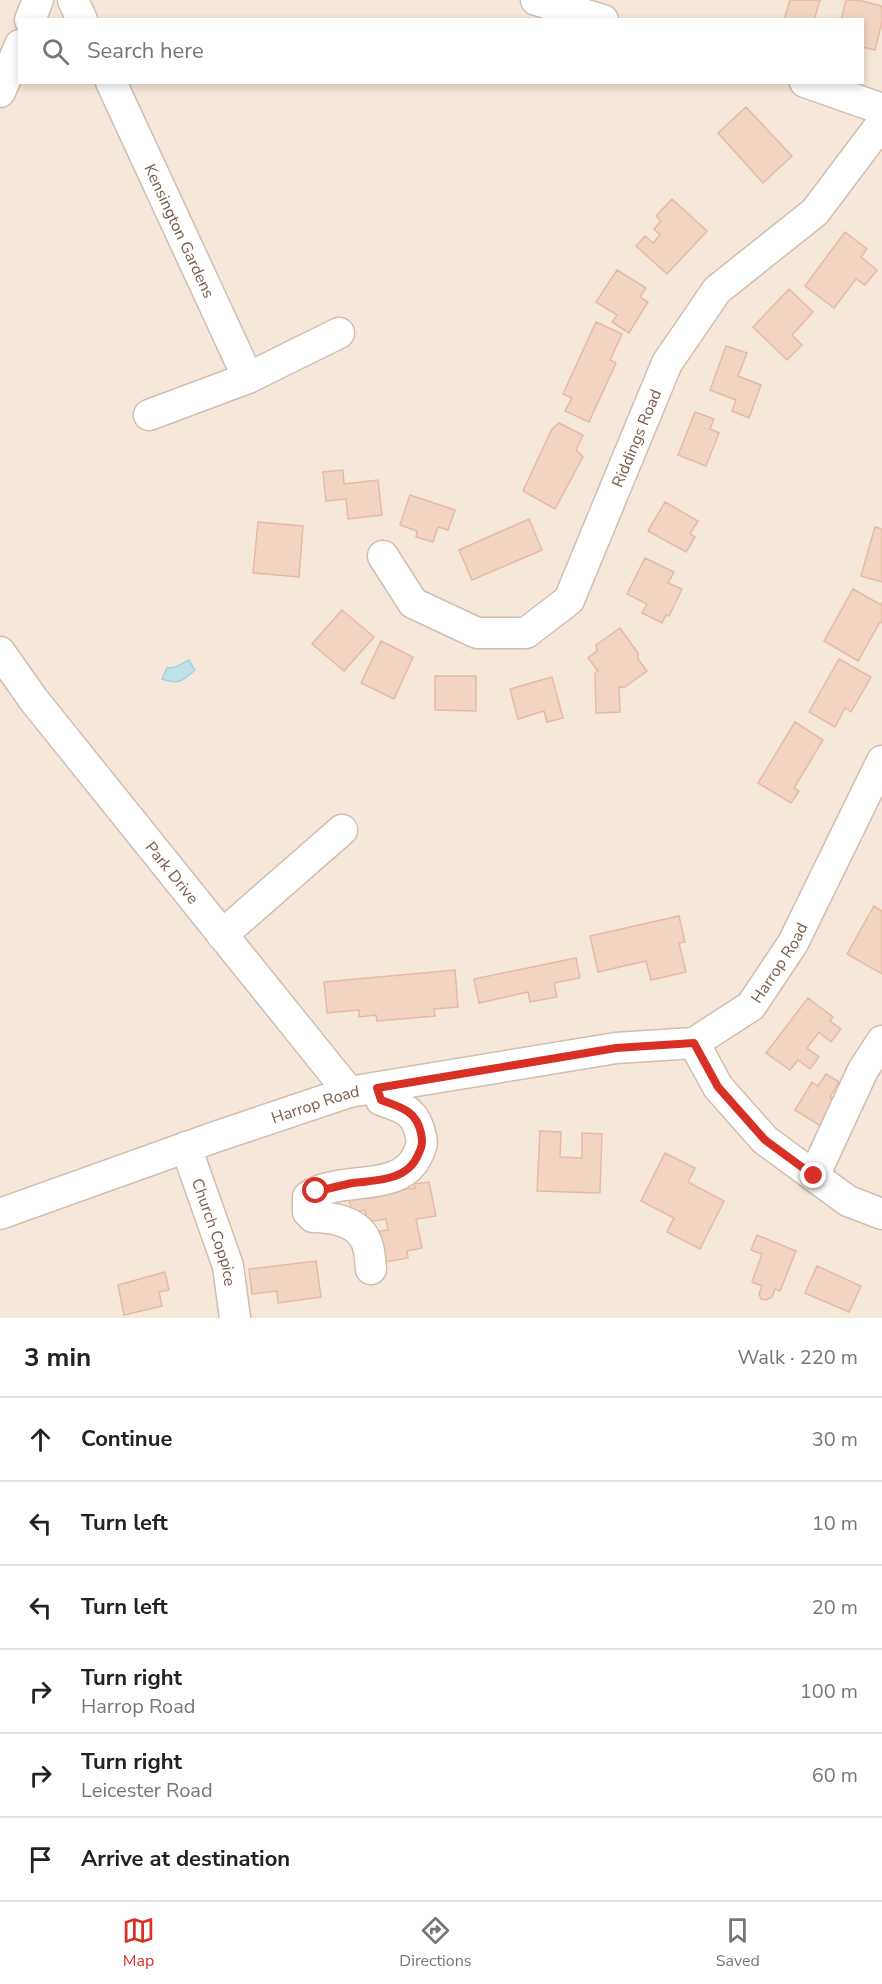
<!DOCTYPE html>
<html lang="en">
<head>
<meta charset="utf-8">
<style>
	:root { --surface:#fff; --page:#f2f2f2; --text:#222; --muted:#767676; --line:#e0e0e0; --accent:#d93025 }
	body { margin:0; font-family:"Nunito Sans",sans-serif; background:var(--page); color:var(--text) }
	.stop { position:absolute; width:18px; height:18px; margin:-14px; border:4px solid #d93025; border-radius:50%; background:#fff }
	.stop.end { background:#d93025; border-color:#fff; box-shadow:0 2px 6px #0008 }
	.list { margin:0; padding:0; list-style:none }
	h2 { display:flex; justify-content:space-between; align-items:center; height:78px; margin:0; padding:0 24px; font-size:26px }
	h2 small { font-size:20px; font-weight:400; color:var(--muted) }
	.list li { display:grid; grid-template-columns:39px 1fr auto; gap:18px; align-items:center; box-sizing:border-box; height:84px; padding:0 24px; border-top:2px solid var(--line) }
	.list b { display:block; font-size:22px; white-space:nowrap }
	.list p { margin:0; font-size:20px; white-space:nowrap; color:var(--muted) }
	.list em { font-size:20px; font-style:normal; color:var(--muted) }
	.icon { flex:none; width:33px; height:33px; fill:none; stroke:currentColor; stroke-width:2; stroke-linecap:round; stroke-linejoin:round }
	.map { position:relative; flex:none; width:882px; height:1318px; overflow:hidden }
	.search { position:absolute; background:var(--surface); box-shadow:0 3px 9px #0003; left:18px; right:18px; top:18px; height:66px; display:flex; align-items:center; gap:15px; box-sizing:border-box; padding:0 21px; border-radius:0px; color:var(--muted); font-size:22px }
	.sheet { height:582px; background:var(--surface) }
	nav { display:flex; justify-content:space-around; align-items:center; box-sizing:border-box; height:84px; border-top:2px solid var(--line); background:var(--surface); font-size:16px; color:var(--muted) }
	nav a { display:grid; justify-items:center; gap:3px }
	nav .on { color:var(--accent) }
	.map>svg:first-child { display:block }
	.residential { fill:#f5e8da; fill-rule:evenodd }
	.water { fill:#bfe3e8; stroke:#a5d3da; stroke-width:1.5 }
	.building { fill:#f3d5c3; stroke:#e6bba3; stroke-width:1.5 }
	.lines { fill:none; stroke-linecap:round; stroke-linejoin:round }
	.minor-casing { stroke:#d1beb0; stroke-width:33 }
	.minor { stroke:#fff; stroke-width:30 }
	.route { stroke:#d93025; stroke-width:8 }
	.labels { text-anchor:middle; stroke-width:4.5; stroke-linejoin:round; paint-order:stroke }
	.street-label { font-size:16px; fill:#7a5c4d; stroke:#fffaf3 }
</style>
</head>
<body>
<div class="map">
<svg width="882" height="1318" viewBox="0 0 882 1318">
	<rect width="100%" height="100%" fill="#fdf6ec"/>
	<!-- residential -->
	<path class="residential" d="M0,0H882V1318H0ZM20,20H862V82H20Z"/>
	<!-- water -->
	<path class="water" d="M189,660L195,670C182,681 180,685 162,679L167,668L176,667Z"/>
	<!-- building -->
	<path class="building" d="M790,0H820L814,20H784Z
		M846,0H858L882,6V22L875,50L862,47V20H841Z
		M746,107L792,156L763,183L718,133Z
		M672,199L707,231L667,274L636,246L645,236L653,243L660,235L654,229L661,221L656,216Z
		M845,232L867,249L861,257L877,270L865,285L856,279L834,308L805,286Z
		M617,270L646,288L640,297L648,302L629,333L612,322L617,315L596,302Z
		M789,289L813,312L792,335L802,345L787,360L753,327Z
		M596,322L622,334L610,360L616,363L589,422L565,411L572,398L563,394Z
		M726,346L747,353L738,376L761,385L749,418L732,411L736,400L710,390Z
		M695,412L714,419L710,429L719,433L706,466L678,455Z
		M559,423L583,435L576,450L583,457L555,509L523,491L552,429Z
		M343,470L344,484L378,480L382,515L348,519L346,499L326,501L323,472Z
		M410,495L455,510L448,530L438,527L433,542L416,537L417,531L400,525Z
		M665,502L698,521L690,534L695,537L686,552L648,531Z
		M529,519L542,550L472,580L459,550Z
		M258,522L303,526L299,577L253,573Z
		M875,527L882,529V582L861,576Z
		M645,558L674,572L668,583L682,589L669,616L666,615L662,623L642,613L647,604L627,594Z
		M853,589L881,605L882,602V623L880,622L858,661L824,641Z
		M342,610L374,637L344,671L312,644Z
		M620,628L638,653V659L647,671L625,687H619L620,712L596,713L595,673L598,671L588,658L597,651L596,645Z
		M381,641L413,657L394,699L361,683Z
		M839,659L871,677L851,712L845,708L835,727L809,712Z
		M435,676H476V711L435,710Z
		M552,677L563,718L547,722L544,711L518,719L510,689Z
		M795,722L823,740L794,788L799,791L791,803L758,783Z
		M874,906L882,911V974L847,954Z
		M679,916L685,942L679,943L686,972L651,980L646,961L598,972L590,936Z
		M576,958L580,978L554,983L557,997L530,1002L528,992L479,1003L474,979Z
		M455,970L458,1007L434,1009L435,1016L377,1021L376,1015L359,1017V1010L327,1013L324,982Z
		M808,998L833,1017L830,1021L841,1029L831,1042L819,1032L807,1048L819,1057L810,1069L798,1060L790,1070L766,1053Z
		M826,1074L839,1082L830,1097L839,1102L824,1128L795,1110L812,1082L818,1086Z
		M540,1131L561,1132L560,1157L582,1158V1133L602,1134L600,1193L537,1191Z
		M665,1153L695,1168L688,1182L724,1201L700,1249L667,1232L674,1218L641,1201Z
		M429,1182L436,1216L416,1219L422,1248L407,1251L408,1258L386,1262L380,1231L388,1230L386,1219L368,1222L365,1210L352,1212L349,1199L415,1188L414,1184Z
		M757,1235L796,1251L780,1291L775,1289L772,1297L766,1300L761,1299L759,1294L762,1286L752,1282L762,1254L751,1250Z
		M316,1261L321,1297L278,1303L277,1291L252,1294L249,1269Z
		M817,1266L861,1286L849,1312L805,1293Z
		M165,1272L169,1290L159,1292L162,1306L124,1315L118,1285Z"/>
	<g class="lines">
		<!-- minor casing -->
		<g class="minor-casing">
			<g id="minor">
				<path d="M73,0L82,20"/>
				<path d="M536,0L603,20"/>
				<path d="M30,20L38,0"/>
				<path id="s1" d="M111,82L248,378"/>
				<path d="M805,82L882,109"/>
				<path d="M0,92L20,45"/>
				<path d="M149,415L248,378L339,333"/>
				<path id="s2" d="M383,556L413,603L477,633H526L569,600L667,363L717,290L815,212L882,123"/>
				<path id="s3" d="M0,652L33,699L349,1092"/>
				<path d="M222,935L342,830"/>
				<path d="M694,1043L718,1087L765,1140L848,1201L882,1214"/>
				<path id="s4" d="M186,1147L228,1266L235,1318"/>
				<path d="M814,1176L863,1070L882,1041"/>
				<path id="s5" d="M0,1214L215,1137L349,1092L616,1048L694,1043L751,1006L793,943L882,761"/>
				<path d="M371,1269C370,1260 370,1249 366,1241C358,1221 331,1217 313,1217L308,1212V1197C339,1174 401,1195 418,1154C421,1147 423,1144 421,1137C416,1110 403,1108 381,1100L377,1088"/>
			</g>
		</g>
		<!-- minor -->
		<use href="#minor" class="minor"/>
	</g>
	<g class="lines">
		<!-- route -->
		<path class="route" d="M316,1191C329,1189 341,1185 353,1183C377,1180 407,1181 418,1155C422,1147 423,1143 421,1133C416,1110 400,1107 381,1100L377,1088L616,1048L694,1043L718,1087L765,1140L814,1176"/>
	</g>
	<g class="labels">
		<!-- street labels -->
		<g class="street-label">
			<text dy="6" stroke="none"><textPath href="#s1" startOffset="164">Kensington Gardens</textPath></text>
			<text dy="6" stroke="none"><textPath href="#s2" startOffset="405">Riddings Road</textPath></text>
			<text dy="6" stroke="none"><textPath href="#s3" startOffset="280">Park Drive</textPath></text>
			<text dy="6" stroke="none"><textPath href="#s5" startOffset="838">Harrop Road</textPath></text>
			<text dy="6" stroke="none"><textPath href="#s5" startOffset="334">Harrop Road</textPath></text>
			<text dy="6" stroke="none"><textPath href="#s4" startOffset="90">Church Coppice</textPath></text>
		</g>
	</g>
</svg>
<div class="stop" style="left:316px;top:1191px"></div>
<div class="stop end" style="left:814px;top:1176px"></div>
<div class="search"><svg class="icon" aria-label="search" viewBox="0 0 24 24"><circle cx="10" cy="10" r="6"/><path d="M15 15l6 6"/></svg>Search here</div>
</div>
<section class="sheet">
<h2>3 min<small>Walk · 220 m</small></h2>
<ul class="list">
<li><svg class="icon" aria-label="ahead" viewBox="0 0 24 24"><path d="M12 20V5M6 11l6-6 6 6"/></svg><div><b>Continue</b></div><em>30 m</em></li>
<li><svg class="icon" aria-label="left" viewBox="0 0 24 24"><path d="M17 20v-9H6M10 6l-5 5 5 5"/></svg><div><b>Turn left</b></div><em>10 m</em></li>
<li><svg class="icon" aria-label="left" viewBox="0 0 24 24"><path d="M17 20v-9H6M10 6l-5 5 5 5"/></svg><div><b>Turn left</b></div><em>20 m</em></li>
<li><svg class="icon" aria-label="right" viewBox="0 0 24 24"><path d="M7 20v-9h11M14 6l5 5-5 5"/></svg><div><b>Turn right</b><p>Harrop Road</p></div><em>100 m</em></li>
<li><svg class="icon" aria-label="right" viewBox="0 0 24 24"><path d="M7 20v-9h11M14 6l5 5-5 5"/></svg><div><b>Turn right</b><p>Leicester Road</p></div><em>60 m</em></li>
<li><svg class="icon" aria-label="arrive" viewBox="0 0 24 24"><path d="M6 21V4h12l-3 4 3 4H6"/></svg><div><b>Arrive at destination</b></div></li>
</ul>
</section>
<nav>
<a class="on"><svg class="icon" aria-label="map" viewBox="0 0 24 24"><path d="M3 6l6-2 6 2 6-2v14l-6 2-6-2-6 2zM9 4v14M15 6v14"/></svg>Map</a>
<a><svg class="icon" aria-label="directions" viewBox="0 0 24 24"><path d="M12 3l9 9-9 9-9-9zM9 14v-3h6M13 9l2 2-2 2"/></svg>Directions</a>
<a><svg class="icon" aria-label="saved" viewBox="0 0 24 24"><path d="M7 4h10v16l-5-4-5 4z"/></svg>Saved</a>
</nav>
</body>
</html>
